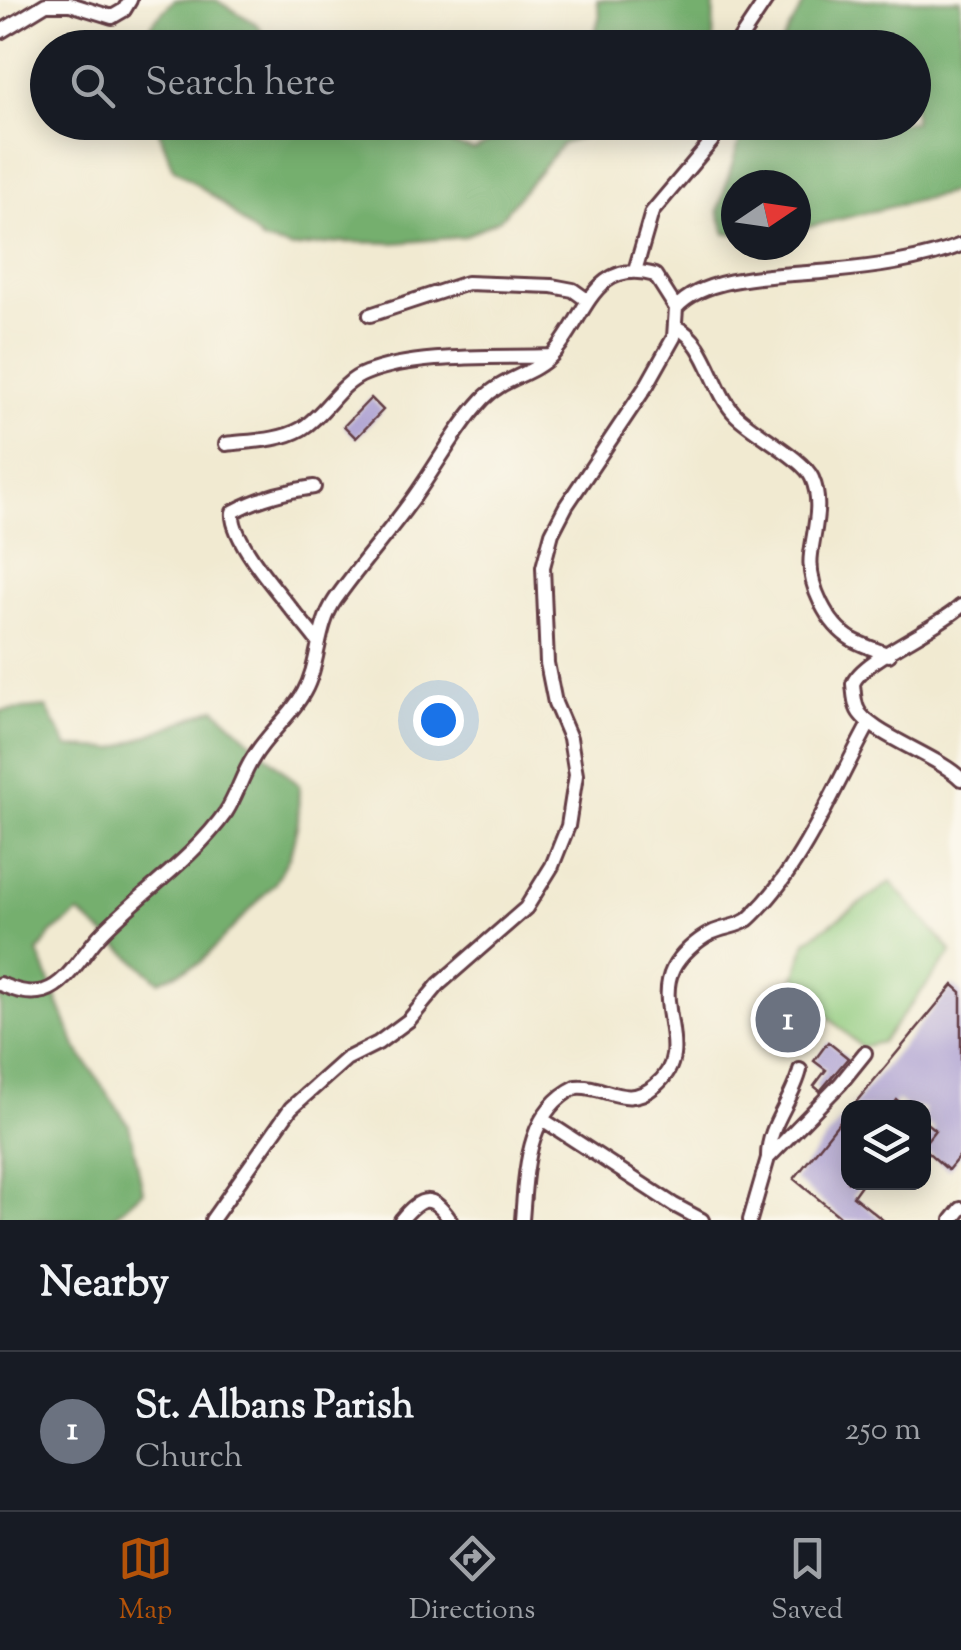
<!DOCTYPE html>
<html lang="en">
<head>
<meta charset="utf-8">
<style>
	:root { --surface:#171b24; --page:#20242c; --text:#f1f3f6; --muted:#9ea1a6; --line:#363941; --accent:#b45309 }
	body { margin:0; font-family:"Sorts Mill Goudy",serif; background:var(--page); color:var(--text) }
	.controls { position:absolute; right:30px; bottom:30px; display:grid; overflow:hidden; border-radius:20px; box-shadow:0 5px 25px #0003 }
	.controls button { width:90px; height:90px; display:grid; place-items:center; padding:0; border:0; border-bottom:2px solid var(--line); background:var(--surface); color:var(--text); font:50px sans-serif }
	.compass { position:absolute; left:721px; top:170px; width:90px; height:90px; border-radius:50%; background:var(--surface); box-shadow:0 5px 25px #0003; rotate:77deg }
	.you { position:absolute; left:438px; top:720px; width:35px; height:35px; margin:-25px; border:8px solid #fff; border-radius:50%; background:#1a73e8; box-shadow:0 0 0 15px #1a73e833 }
	.badge { display:grid; place-items:center; width:65px; height:65px; border-radius:50%; background:var(--accent); color:#fff; font-size:32px; font-weight:700 }
	.pin { position:absolute; translate:-50% -50%; border:5px solid #fff; box-shadow:0 2px 10px #0006 }
	.list { margin:0; padding:0; list-style:none }
	h2 { display:flex; justify-content:space-between; align-items:center; height:130px; margin:0; padding:0 40px; font-size:42px }
	h2 small { font-size:32px; font-weight:400; color:var(--muted) }
	.list li { display:grid; grid-template-columns:65px 1fr auto; gap:30px; align-items:center; box-sizing:border-box; height:160px; padding:0 40px; border-top:2px solid var(--line) }
	.list b { display:block; font-size:38px; white-space:nowrap }
	.list p { margin:0; font-size:32px; white-space:nowrap; color:var(--muted) }
	.list em { font-size:32px; font-style:normal; color:var(--muted) }
	.icon { flex:none; width:55px; height:55px; fill:none; stroke:currentColor; stroke-width:2; stroke-linecap:round; stroke-linejoin:round }
	.map { position:relative; flex:none; width:961px; height:1220px; overflow:hidden }
	.search { position:absolute; background:var(--surface); box-shadow:0 5px 25px #0003; left:30px; right:30px; top:30px; height:110px; display:flex; align-items:center; gap:25px; box-sizing:border-box; padding:0 35px; border-radius:55px; color:var(--muted); font-size:38px }
	.sheet { height:290px; background:var(--surface) }
	nav { display:flex; justify-content:space-around; align-items:center; box-sizing:border-box; height:140px; border-top:2px solid var(--line); background:var(--surface); font-size:28px; color:var(--muted) }
	nav a { display:grid; justify-items:center; gap:5px }
	nav .on { color:var(--accent) }
	.map>svg:first-child { display:block }
	.green { fill:#91cb7f; stroke:#6e7555; stroke-width:2.5 }
	.forest { fill:#74af6e; stroke:#5f674c; stroke-width:2.5 }
	.building { fill:#ab9fd1 }
	.lines { fill:none; stroke-linecap:round; stroke-linejoin:round }
	.minor-casing { stroke:#633d44; stroke-width:18 }
	.minor { stroke:#fff; stroke-width:12 }
</style>
</head>
<body>
<div class="map">
<svg width="961" height="1220" viewBox="0 0 961 1220">
	<rect width="100%" height="100%" fill="#fbf7ec"/>
	<filter id="ink" filterUnits="userSpaceOnUse"><feTurbulence type="fractalNoise" baseFrequency=".01" numOctaves="2"/><feDisplacementMap in="SourceGraphic" scale="20" xChannelSelector="R" yChannelSelector="G"/><feConvolveMatrix kernelMatrix="1 2 1 2 8 2 1 2 1" color-interpolation-filters="sRGB"/></filter>
	<filter id="wash" filterUnits="userSpaceOnUse"><feTurbulence type="fractalNoise" baseFrequency=".0048" numOctaves="4" result="noise"/><feDisplacementMap in="SourceGraphic" scale="40" xChannelSelector="R" yChannelSelector="G"/><feGaussianBlur stdDeviation="2.25" result="paint"/><feColorMatrix in="noise" values="0 0 0 0 0 0 0 0 0 0 0 0 0 0 0 0 0 1.4 0 .05"/><feComposite in="paint" operator="in"/></filter>
	<g filter="url(#wash)">
		<rect width="100%" height="100%" fill="#f1ead1"/>
		<!-- green -->
		<path class="green" d="M891,882L952,952L882,1042L861,1047L793,985L806,941Z"/>
		<!-- forest -->
		<path class="forest" d="M174,0H216L258,25L270,47H137L154,21Z
			M597,0H714L713,47H590L600,16Z
			M806,0H961V190L796,230V185H736V233L726,234L718,211L745,123L914,122V48L779,47Z
			M156,123H375L474,150L500,136L506,123H674L671,128L632,133L602,130L562,144L500,219L463,237L395,243L343,242L293,248L263,241L222,203L173,168Z
			M46,707L68,747L115,749L215,708L299,785L298,822L290,855L275,883L200,963L159,981L79,913L51,934L38,952L77,1049L129,1125L143,1191L110,1220H0V711Z"/>
		<g id="blocks">
			<!-- building -->
			<path class="building" d="M371,398L383,410L356,438L344,426Z
				M953,985L961,992V1154L948,1170L924,1149V1144L935,1130L924,1121V1108H907L897,1100L891,1108H851Z
				M785,990L813,1036L791,1050L762,1004Z
				M828,1042L848,1058L820,1091L814,1086L826,1070L814,1061Z
				M848,1111V1182H863L853,1196L883,1220H844L794,1179Z"/>
		</g>
	</g>
	<g filter="url(#ink)">
		<use href="#blocks" fill-opacity="0" stroke="#633d44" stroke-width="2.5"/>
		<g class="lines">
			<!-- minor casing -->
			<g class="minor-casing">
				<path id="minor" d="M0,32L46,4H70L112,17L124,10L130,0
					M738,48L740,39L766,0
					M635,271L652,212L711,142L722,122
					M676,308C706,273 788,276 831,271C874,267 921,261 961,245
					M370,315L467,283L552,286L573,290L587,300
					M676,327C708,342 712,391 736,415C754,433 804,459 812,478C823,503 814,529 811,554C807,584 827,625 853,640C864,646 877,650 889,655
					M226,444C250,441 280,441 301,429C326,414 339,383 366,373C418,353 495,358 551,356
					M314,487C286,491 258,498 233,512C229,543 298,614 318,642
					M961,606C937,629 861,660 853,684C854,692 854,701 857,708C865,732 939,756 961,779
					M0,984C14,990 28,995 44,991C68,984 85,950 102,933C143,891 192,860 226,812C237,795 242,775 253,758C267,734 291,716 304,692C320,663 316,628 335,600C358,567 385,537 409,504C434,471 455,429 483,399C503,378 533,375 552,355C585,321 592,256 655,275L676,308L674,337L647,385L566,506L552,533L543,567L547,663L555,703L570,738L576,775L568,826L552,866L526,908L439,984L409,1020L378,1043L346,1059L291,1108L212,1220
					M542,1119L674,1205L702,1220
					M768,1158C767,1127 793,1100 800,1070
					M401,1220C422,1195 432,1194 450,1220
					M522,1220C526,1172 526,1111 576,1087C605,1084 626,1111 656,1085C695,1053 654,1007 673,969C680,955 697,940 711,933C723,927 737,927 747,920C753,915 759,908 764,903C806,857 838,780 869,724
					M750,1220L768,1158L840,1084L865,1053
					M952,1220L961,1209"/>
			</g>
			<!-- minor -->
			<use href="#minor" class="minor"/>
		</g>
	</g>
</svg>
<div class="controls">
<button><svg class="icon" aria-label="layers" viewBox="0 0 24 24"><path d="M12 4l9 5-9 5-9-5zM3 14l9 5 9-5"/></svg></button>
</div>
<svg class="compass" viewBox="-18 -18 36 36"><path d="M0-13l5 13h-10z" fill="#e53935"/><path d="M0 13l5-13h-10z" fill="#9ea1a6"/></svg>
<div class="you"></div>
<div class="pin badge" style="left:788px;top:1020px;background:#6b7280">1</div>
<div class="search"><svg class="icon" aria-label="search" viewBox="0 0 24 24"><circle cx="10" cy="10" r="6"/><path d="M15 15l6 6"/></svg>Search here</div>
</div>
<section class="sheet">
<h2>Nearby<small></small></h2>
<ul class="list">
<li><span class="badge" style="background:#6b7280">1</span><div><b>St. Albans Parish</b><p>Church</p></div><em>250 m</em></li>
</ul>
</section>
<nav>
<a class="on"><svg class="icon" aria-label="map" viewBox="0 0 24 24"><path d="M3 6l6-2 6 2 6-2v14l-6 2-6-2-6 2zM9 4v14M15 6v14"/></svg>Map</a>
<a><svg class="icon" aria-label="directions" viewBox="0 0 24 24"><path d="M12 3l9 9-9 9-9-9zM9 14v-3h6M13 9l2 2-2 2"/></svg>Directions</a>
<a><svg class="icon" aria-label="saved" viewBox="0 0 24 24"><path d="M7 4h10v16l-5-4-5 4z"/></svg>Saved</a>
</nav>
</body>
</html>
